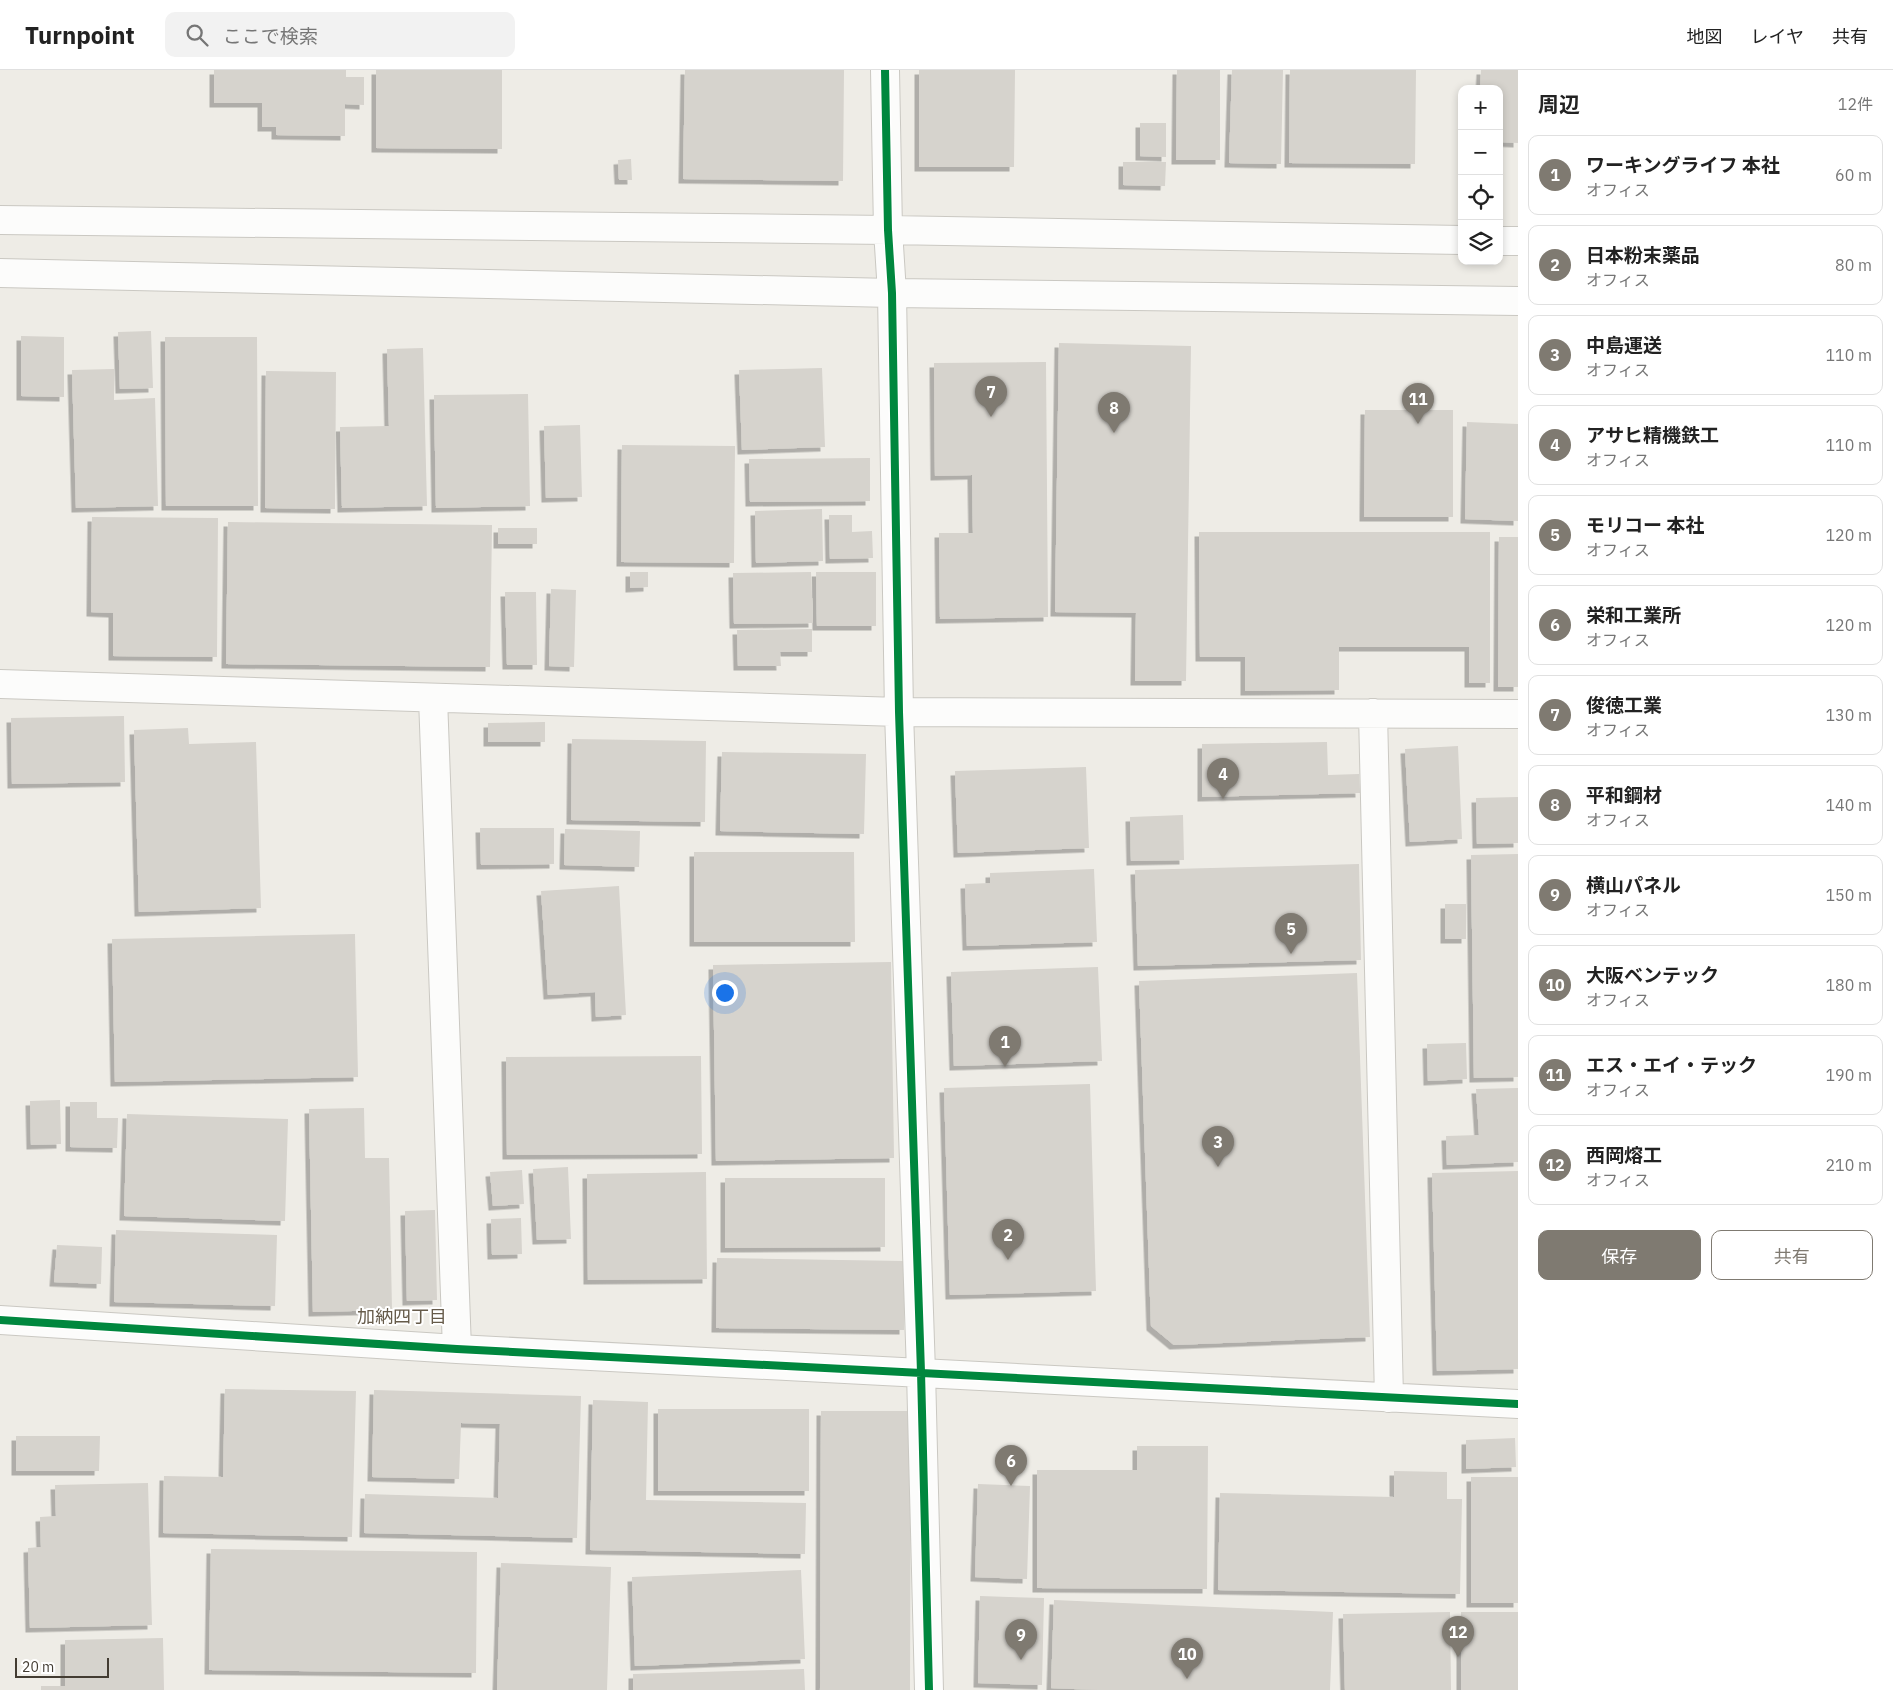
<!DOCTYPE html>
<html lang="ja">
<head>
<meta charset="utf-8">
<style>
	:root { --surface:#fff; --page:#f2f2f2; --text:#222; --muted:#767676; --line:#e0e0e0; --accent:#7f7a71 }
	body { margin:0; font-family:"IBM Plex Sans","Noto Sans JP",sans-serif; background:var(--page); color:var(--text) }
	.controls { position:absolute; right:15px; top:15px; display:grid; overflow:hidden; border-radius:10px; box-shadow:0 2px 8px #0003 }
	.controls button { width:45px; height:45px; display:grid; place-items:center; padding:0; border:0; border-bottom:1px solid var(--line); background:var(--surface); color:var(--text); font:25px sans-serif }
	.scale { position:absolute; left:15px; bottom:12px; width:94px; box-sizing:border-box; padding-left:5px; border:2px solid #433c32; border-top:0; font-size:14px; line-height:18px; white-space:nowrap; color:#433c32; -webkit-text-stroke:4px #fff; paint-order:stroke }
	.you { position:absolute; left:724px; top:922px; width:18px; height:18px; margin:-12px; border:4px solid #fff; border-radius:50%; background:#1a73e8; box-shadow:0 0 0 8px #1a73e833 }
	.badge { display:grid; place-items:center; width:32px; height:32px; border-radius:50%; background:var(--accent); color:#fff; font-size:16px; font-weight:700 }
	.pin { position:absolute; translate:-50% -41px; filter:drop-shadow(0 1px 2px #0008) }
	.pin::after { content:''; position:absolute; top:26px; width:18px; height:15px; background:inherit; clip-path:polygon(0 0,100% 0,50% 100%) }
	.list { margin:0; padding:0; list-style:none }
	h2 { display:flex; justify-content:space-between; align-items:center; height:65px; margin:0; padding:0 20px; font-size:21px }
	h2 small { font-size:16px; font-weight:400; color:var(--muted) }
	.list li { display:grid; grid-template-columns:32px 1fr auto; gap:15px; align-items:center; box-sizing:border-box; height:80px; margin:0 10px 10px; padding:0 10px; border:1px solid var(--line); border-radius:10px }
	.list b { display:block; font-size:19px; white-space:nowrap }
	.list p { margin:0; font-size:16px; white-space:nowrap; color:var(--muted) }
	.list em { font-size:16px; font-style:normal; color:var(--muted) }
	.actions { display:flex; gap:10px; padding:15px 20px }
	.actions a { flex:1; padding:11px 0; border:1px solid var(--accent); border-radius:10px; text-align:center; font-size:18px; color:var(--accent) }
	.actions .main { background:var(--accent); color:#fff }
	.icon { flex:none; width:28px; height:28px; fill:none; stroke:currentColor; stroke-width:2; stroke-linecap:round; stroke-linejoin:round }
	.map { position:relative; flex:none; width:1518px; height:1620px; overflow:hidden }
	header { display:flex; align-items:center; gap:30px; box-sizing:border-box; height:70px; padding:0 25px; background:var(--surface); border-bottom:1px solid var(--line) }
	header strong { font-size:24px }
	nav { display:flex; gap:28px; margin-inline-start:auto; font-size:18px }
	.search { width:350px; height:45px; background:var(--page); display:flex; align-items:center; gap:12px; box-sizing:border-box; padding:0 18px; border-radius:10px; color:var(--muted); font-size:19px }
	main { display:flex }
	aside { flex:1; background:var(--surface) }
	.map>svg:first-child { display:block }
	.building { fill:#d6d3cd; filter:url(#shadow) }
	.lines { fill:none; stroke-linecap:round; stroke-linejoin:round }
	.minor-casing { stroke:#cac8c2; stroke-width:30 }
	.minor { stroke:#fcfcfb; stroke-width:28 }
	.cycleway-casing { stroke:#fff; stroke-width:11 }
	.cycleway { stroke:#00873e; stroke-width:8 }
	.labels { text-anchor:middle; stroke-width:4; stroke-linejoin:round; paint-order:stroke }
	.neighbourhood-label { font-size:18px; fill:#665b4a; stroke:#fff }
</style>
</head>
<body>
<header>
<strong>Turnpoint</strong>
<div class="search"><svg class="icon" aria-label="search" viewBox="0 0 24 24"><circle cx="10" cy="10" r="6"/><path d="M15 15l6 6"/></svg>ここで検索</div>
<nav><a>地図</a><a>レイヤ</a><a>共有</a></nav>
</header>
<main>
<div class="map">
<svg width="1518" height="1620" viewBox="0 0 1518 1620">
	<defs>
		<filter id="shadow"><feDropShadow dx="-4.5" dy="4.5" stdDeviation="0" flood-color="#0004"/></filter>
	</defs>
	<rect width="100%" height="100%" fill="#eeece6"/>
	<!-- building -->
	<path class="building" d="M214,0H346V7H364V35L345,34V66L276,65V57H262V33H214Z
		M376,0H502V79L376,78Z
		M685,0H844L843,111L683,109Z
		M919,0H1015L1014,97H919Z
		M1177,0H1220V90H1176Z
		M1232,0H1283L1281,94L1229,93Z
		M1290,0H1416L1415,94L1289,93Z
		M1481,0H1518V73L1499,72V19H1480Z
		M1140,53H1166V87L1140,86Z
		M631,89L632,110H619L618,90Z
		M1123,92H1166L1165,116L1123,115Z
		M151,261L153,318L120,319L118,262Z
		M21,266L64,267V327L21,326Z
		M165,267H257L258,436H166Z
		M1059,273L1191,276L1186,611H1135L1136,543L1055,542Z
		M423,278L427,436L342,438L340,357L389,356L387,279Z
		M1046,292L1048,547L940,549L939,463H973L972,405L935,406L934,293Z
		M822,298L825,377L742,380L739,300Z
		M114,299V330L155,328L158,436L76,438L72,300Z
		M266,301L336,302L335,439L265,438Z
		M528,324L530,436L436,438L434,325Z
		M1365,340H1453V447H1364Z
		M1467,352L1518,354V451L1465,449Z
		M580,355L582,427L546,428L544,356Z
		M622,375L735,376L734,493L621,492Z
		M870,388V431L750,432L749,389Z
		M822,439L823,491L756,493L755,441Z
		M829,445H852V462L872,461L873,488L830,489Z
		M92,447L218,448L217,587L113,586V543L91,542Z
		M228,452L492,455L490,597L226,594Z
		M498,458H537V474H498Z
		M1199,462H1490V613H1469V577H1339V620L1245,621V587H1200Z
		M1499,467H1518V617H1498Z
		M630,502H648V517L630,518Z
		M811,502L813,553L734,554L733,503Z
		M816,502H876V556H817Z
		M551,519L576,520L574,597L549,596Z
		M505,522H536L537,595H507Z
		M812,559V582H780L781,596H738L737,560Z
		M124,646L125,712L12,714L11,648Z
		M545,652V672H488V653Z
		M188,658L189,674L256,672L261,838L139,842L134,660Z
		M572,669L706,671L705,752L571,750Z
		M1327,672L1328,705L1359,704L1360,723L1202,727V674Z
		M1458,676L1462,769L1410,772L1405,679Z
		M722,682L866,684L864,764L720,761Z
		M1086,697L1089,778L958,783L955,701Z
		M1518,727V773L1477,774L1476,728Z
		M1183,745L1184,790L1131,791L1130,747Z
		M480,758H554V794L481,795Z
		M565,759L640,761L639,797L564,795Z
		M694,782H854L855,872H694Z
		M1518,784V1007L1474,1008L1471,785Z
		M1359,794L1361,890L1138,896L1135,800Z
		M1094,799L1097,872L967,876L965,814L990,813V803Z
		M619,816L626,945L596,947L595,922L548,925L541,821Z
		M1445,834H1466V869H1445Z
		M355,864L358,1007L115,1012L112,869Z
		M891,892L894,1088L716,1091L713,895Z
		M1098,897L1102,991L954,996L951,902Z
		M1357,903L1370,1267L1174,1275L1151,1256L1139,911Z
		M1466,973L1467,1009L1428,1011L1427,974Z
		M701,986L702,1084L507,1085L506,987Z
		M1090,1014L1096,1221L950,1225L944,1018Z
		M1518,1018V1092L1447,1095L1446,1066L1479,1065L1476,1019Z
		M60,1030L61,1074L31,1075L30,1031Z
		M70,1032H97V1048H118L117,1078L70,1077Z
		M364,1038L365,1088H389L392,1240L313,1242L309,1039Z
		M127,1044L288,1049L285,1151L124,1146Z
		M568,1097L571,1169L537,1170L533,1099Z
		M522,1100L524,1134L493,1136L490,1102Z
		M1518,1101V1299L1437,1301L1432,1103Z
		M706,1102L707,1209L588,1210L587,1104Z
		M725,1108H885V1177L725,1178Z
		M435,1140L437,1230L407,1231L405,1141Z
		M521,1148L522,1184L492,1185L491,1149Z
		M116,1160L277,1165L275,1236L114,1232Z
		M57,1175L102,1177L101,1214L54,1212Z
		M717,1188L904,1191V1260L716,1258Z
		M225,1319L356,1321L352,1467L163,1463L164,1406L223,1407Z
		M374,1320L581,1326L577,1468L364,1463L365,1424L498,1428L500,1354L461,1353L459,1409L372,1407Z
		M593,1330L648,1332L646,1430L806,1433L805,1484L590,1480Z
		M658,1339H809V1421H658Z
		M821,1341H911L910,1620H820Z
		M16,1366H100L99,1401H16Z
		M1515,1368L1516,1397L1466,1399V1370Z
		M1137,1376H1208L1207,1519L1037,1518V1400H1137Z
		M1394,1401L1447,1402V1429H1462L1460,1524L1218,1520L1220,1423L1394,1427Z
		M1471,1407H1518V1533H1471Z
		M148,1413L152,1555L30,1558L28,1478L41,1477L40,1447L56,1446L55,1415Z
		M978,1414L1030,1416L1027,1509L975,1507Z
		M211,1479L477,1482L476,1603L209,1600Z
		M501,1493L611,1497L607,1620H497Z
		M801,1500L805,1589L635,1596L632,1507Z
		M980,1526L1044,1528L1042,1615L978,1613Z
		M1054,1530L1333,1542L1330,1620H1097L1051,1618Z
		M1450,1542L1451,1620H1345L1343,1544Z
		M1461,1542H1518V1620H1461Z
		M163,1568L164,1620H41V1616H65V1570Z
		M804,1599L805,1620H633V1604Z"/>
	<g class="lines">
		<!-- minor casing -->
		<g class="minor-casing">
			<path id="minor" d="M885,0L888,160L892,223L899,642L921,1302L929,1620
				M0,150L888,160L1462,170
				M1499,171H1518
				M0,203L892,223L1518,231
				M0,614L899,642L1518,644
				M433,628L457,1279
				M1373,643L1389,1328
				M0,1250L457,1279L1518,1334"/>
		</g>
		<!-- minor -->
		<use href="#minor" class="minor"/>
		<!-- cycleway casing -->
		<g class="cycleway-casing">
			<path id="cycleway" d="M885,0L888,160L892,223L899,642L921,1302L929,1620
				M0,1250L457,1279L1518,1334"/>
		</g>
		<!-- cycleway -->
		<use href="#cycleway" class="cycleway"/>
	</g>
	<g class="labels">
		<!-- neighbourhood labels -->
		<g class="neighbourhood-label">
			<text x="402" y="1253">加納四丁目</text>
		</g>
	</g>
</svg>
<div class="controls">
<button>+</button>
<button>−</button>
<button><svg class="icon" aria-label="locate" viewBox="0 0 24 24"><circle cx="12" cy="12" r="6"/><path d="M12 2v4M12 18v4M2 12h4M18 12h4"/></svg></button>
<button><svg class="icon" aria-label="layers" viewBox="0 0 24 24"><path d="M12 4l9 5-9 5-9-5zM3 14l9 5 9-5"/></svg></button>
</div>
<div class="scale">20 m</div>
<div class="you"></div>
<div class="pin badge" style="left:1005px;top:997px">1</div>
<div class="pin badge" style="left:1008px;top:1190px">2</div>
<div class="pin badge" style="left:1218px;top:1097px">3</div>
<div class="pin badge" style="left:1223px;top:729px">4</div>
<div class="pin badge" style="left:1291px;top:884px">5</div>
<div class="pin badge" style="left:1011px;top:1416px">6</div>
<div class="pin badge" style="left:991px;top:347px">7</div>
<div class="pin badge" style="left:1114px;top:363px">8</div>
<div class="pin badge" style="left:1021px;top:1590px">9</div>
<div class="pin badge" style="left:1187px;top:1609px">10</div>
<div class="pin badge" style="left:1418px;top:354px">11</div>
<div class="pin badge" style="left:1458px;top:1587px">12</div>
</div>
<aside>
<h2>周辺<small>12件</small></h2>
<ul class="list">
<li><span class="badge">1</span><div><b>ワーキングライフ 本社</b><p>オフィス</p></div><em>60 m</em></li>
<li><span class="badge">2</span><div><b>日本粉末薬品</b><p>オフィス</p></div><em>80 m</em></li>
<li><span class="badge">3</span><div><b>中島運送</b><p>オフィス</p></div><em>110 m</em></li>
<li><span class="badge">4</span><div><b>アサヒ精機鉄工</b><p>オフィス</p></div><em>110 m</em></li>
<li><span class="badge">5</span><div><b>モリコー 本社</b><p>オフィス</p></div><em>120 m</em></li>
<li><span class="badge">6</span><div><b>栄和工業所</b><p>オフィス</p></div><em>120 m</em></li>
<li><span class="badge">7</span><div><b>俊徳工業</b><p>オフィス</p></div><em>130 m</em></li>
<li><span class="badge">8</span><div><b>平和鋼材</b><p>オフィス</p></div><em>140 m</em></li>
<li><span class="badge">9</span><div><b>横山パネル</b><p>オフィス</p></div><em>150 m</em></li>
<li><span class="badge">10</span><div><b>大阪ベンテック</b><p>オフィス</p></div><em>180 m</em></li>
<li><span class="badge">11</span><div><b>エス・エイ・テック</b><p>オフィス</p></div><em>190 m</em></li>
<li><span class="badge">12</span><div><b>西岡熔工</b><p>オフィス</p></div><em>210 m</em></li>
</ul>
<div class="actions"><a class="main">保存</a><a>共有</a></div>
</aside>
</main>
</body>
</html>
